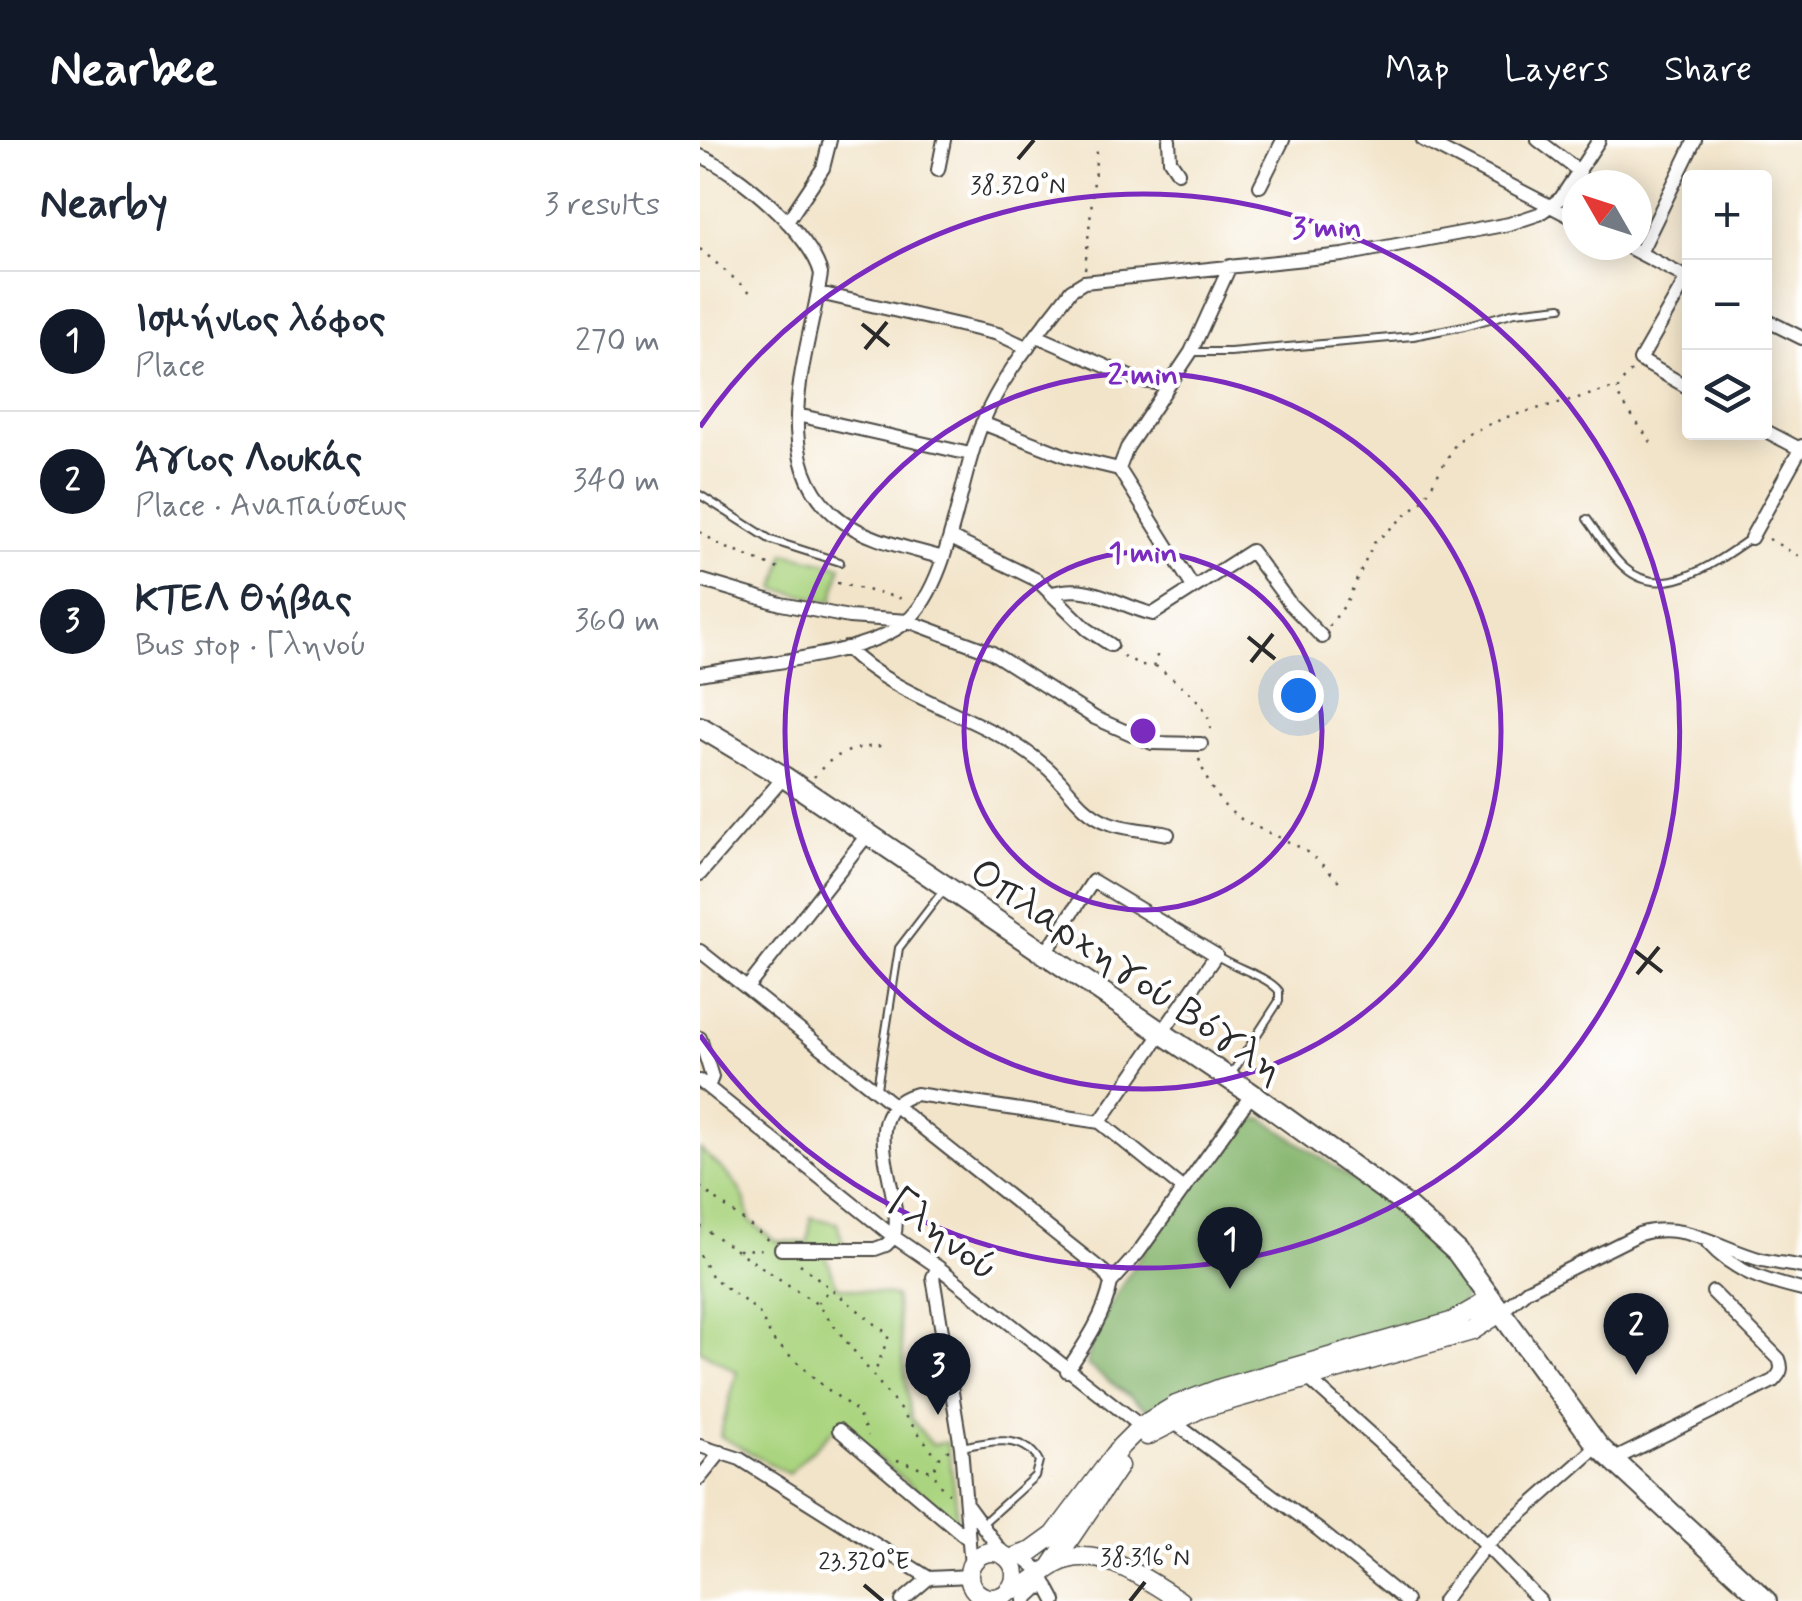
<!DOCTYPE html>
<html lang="en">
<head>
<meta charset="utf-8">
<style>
	:root { --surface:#fff; --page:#f2f2f3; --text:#1f2937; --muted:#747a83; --line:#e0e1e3; --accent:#111827 }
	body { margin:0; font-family:Mynerve,sans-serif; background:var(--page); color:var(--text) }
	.controls { position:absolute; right:30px; top:30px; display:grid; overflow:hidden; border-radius:10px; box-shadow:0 5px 25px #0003 }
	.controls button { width:90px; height:90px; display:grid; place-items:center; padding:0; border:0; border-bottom:2px solid var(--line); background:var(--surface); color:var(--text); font:50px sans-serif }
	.compass { position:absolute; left:862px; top:30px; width:90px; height:90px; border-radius:50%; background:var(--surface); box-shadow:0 5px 25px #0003; rotate:309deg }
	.you { position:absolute; left:598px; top:555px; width:35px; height:35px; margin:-25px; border:8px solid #fff; border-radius:50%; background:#1a73e8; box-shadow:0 0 0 15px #1a73e833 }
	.badge { display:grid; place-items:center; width:65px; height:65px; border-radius:50%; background:var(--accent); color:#fff; font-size:32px; font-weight:700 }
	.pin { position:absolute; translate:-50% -82px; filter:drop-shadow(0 2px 5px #0008) }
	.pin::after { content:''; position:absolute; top:52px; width:35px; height:30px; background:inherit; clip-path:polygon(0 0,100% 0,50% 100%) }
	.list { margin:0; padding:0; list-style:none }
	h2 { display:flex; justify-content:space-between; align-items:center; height:130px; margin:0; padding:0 40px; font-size:42px }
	h2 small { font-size:32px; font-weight:400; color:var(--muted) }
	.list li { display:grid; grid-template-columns:65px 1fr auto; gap:30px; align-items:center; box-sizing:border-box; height:140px; padding:0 40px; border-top:2px solid var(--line) }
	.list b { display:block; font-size:38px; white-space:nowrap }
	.list p { margin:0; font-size:32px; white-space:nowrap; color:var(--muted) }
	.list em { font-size:32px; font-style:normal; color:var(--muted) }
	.icon { flex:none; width:55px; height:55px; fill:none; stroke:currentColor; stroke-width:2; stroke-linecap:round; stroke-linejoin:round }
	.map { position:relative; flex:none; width:1102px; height:1461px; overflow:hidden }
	header { display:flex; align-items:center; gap:60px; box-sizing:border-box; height:140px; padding:0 50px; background:var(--accent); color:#fff }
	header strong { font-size:48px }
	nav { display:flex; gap:55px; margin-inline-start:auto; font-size:35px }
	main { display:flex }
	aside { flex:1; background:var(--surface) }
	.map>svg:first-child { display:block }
	.green { fill:#aad47f; stroke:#6a8055; stroke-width:2.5 }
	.forest { fill:#87b66e; stroke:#59704c; stroke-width:2.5 }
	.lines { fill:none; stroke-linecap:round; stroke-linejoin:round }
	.service-casing { stroke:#494743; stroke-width:10 }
	.minor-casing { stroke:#494743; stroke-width:16 }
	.tertiary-casing { stroke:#494743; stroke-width:21 }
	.primary-casing { stroke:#494743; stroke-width:24 }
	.path { stroke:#494743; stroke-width:2.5; stroke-dasharray:2.5 8; stroke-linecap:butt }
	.service { stroke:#fff; stroke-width:6 }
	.minor { stroke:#fff; stroke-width:12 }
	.tertiary { stroke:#fff; stroke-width:18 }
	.primary { stroke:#fff; stroke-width:20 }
	.ticks { fill:none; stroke:#2b2b2b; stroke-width:4 }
	.ring { fill:none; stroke:#7b2cbf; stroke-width:5 }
	.labels { text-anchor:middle; stroke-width:8; stroke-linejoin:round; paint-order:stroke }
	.street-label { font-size:40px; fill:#2b2b2b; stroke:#fff }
	.ticks-label { font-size:25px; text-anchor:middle; fill:#2b2b2b; stroke:#fff; stroke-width:8; stroke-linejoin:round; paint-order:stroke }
	.centre { fill:#7b2cbf; stroke:#fff; stroke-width:5 }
	.ring-label { font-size:30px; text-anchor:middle; font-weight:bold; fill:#7b2cbf; stroke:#fff; stroke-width:8; stroke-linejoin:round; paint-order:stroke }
</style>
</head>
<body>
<header>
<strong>Nearbee</strong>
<nav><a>Map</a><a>Layers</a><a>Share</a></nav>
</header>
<main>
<aside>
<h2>Nearby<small>3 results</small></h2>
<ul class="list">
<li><span class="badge">1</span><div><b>Ισμήνιος λόφος</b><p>Place</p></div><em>270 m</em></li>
<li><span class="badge">2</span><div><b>Άγιος Λουκάς</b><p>Place · Αναπαύσεως</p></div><em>340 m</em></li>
<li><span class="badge">3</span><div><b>ΚΤΕΛ Θήβας</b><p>Bus stop · Γληνού</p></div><em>360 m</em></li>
</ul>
</aside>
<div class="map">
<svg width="1102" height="1461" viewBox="0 0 1102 1461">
	<rect width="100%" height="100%" fill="#fff"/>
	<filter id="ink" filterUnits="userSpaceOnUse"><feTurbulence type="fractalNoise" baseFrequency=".01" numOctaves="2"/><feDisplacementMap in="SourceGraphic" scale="20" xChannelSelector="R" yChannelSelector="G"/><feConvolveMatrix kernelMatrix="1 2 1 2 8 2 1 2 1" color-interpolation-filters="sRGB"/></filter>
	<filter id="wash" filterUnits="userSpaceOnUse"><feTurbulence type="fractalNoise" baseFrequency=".0048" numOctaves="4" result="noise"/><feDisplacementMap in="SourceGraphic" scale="40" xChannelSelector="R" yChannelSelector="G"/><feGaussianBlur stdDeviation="2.25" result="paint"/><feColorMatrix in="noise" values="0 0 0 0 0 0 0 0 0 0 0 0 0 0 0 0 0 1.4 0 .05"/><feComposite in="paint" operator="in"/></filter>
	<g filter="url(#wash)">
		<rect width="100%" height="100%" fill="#f2e4c9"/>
		<!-- green -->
		<path class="green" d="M85,413L141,426L132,462L76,449Z
			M0,1009C27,1034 44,1043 50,1081L75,1101L108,1103L111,1077L137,1083L145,1110L123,1108L137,1146L195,1156L211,1278L232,1305L247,1302L256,1360V1383L159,1303L140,1283L88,1334L20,1296L37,1232L0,1210Z"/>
		<!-- forest -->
		<path class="forest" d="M550,979H564C604,1007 762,1105 765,1149C766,1157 762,1164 758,1171L452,1273L387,1225C393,1165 498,1039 535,986Z"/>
	</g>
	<g filter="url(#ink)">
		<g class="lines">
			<!-- service casing -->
			<g class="service-casing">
				<path id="service" d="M492,212H530L713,196L764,186L815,172L861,167
					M0,355L71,400L140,422
					M887,379C899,395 910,415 925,428C964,463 1017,421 1051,398
					M516,815C534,828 568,836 579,851V861L532,933
					M177,948L199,808L245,748
					M262,1307C288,1301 324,1293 339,1321L335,1336L283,1383"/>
			</g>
			<!-- minor casing -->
			<g class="minor-casing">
				<path id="minor" d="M469,0L470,20L478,32
					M723,0L877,80
					M838,0L880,32
					M0,16C36,29 113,96 121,134C110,212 63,322 141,380C169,401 210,408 243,418
					M238,30L244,0
					M560,46L583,0
					M87,82L123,28L130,0
					M924,105L989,139
					M940,113L995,0
					M987,138L940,220L989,248
					M119,153L298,194L328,208
					M1064,179L1102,198
					M337,196L437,240L469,245
					M97,275L270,314
					M282,283L369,317L419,329
					M1064,290L1102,310
					M251,398L337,440L387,489L411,505
					M1051,398L1102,306
					M0,440L81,464L149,477L208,481L291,512L395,578L452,603L501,604
					M493,447L419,329L427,308L491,212L530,126
					M350,454C390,441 416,465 453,474L551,411L591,465L622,497
					M146,508C202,563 285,575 345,626C367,644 379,671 407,682C425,690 449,690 468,694
					M0,534C54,524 166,516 206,482C251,444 259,337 282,284C302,234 339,193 371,150L384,142L643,115L809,84L839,74L861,58L899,0
					M0,734L84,637
					M0,811L404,1132L411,1143C405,1175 385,1204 367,1231
					M345,814L393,741L516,815L400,982
					M47,848L168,694
					M0,898L12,937L8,947
					M0,941L194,1097L238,1127L447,1291
					M194,1097C206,1054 151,971 216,954L400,982L483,1049
					M1008,1103C1034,1132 1065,1141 1102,1150
					M81,1109H175L186,1105L194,1097
					M238,1127L233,1137L261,1307L271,1426
					M411,1143L438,1113L552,954
					M800,1173L827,1150L939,1094C984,1080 1020,1109 1062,1120C1075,1123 1089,1124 1102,1127
					M609,1239L732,1350L840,1461
					M472,1281L619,1390L706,1461
					M139,1290L268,1399
					M0,1306L40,1319L229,1438L270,1436
					M913,1320L1073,1241C1081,1233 1083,1229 1079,1219L1013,1152
					M0,1338L21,1312
					M268,1366L303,1414
					M322,1416L338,1429L355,1461
					M202,1461L229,1438
					M324,1461L338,1448L348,1447
					M743,1461L786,1405L898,1306"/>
			</g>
			<!-- tertiary casing -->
			<g class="tertiary-casing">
				<path id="tertiary" d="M447,1296L500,1269L772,1191L800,1173
					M269 1435a23 23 0 1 1 46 0a23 23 0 1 1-46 0Z
					M309,1419L332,1411L354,1395L421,1306L441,1286L476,1265L521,1248L751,1182L791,1159
					M352,1425L419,1326
					M308,1451C335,1444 335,1436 356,1424C395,1401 448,1440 480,1461"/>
			</g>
			<!-- primary casing -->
			<g class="primary-casing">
				<path id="primary" d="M0,587L84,637L552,954L703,1063L757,1112L898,1306L1066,1461"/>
			</g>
			<!-- path -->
			<path class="path" d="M0,109L51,153
				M385,129L397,11
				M931,231L918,247V256L955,308
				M0,392L22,406L81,430
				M1069,399L1102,418
				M137,443L208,460
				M629,486L645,465L674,403L724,359L756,303L769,293L807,277L918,247
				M457,515L456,526C479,544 512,563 511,595
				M423,516L441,525L456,526
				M499,619C520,680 543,679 595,705C614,714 628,731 643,745
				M114,637C133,613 153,607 182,606
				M0,1047L70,1101
				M0,1086L117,1164L238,1318
				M38,1110L65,1109
				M0,1115L11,1136L58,1171L73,1200L123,1246L157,1271L168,1296
				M100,1124L189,1195L174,1235
				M118,1163L129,1150
				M249,1310C230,1321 230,1342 249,1353
				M197,1320L234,1332"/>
			<!-- service -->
			<use href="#service" class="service"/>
			<!-- minor -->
			<use href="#minor" class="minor"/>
			<!-- tertiary -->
			<use href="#tertiary" class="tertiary"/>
			<!-- primary -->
			<use href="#primary" class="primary"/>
		</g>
	</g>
	<!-- ticks -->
	<path class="ticks" d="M318,19L334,0M162,184L189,206M165,209L187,182M548,497L575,519M551,522L573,494M934,810L962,832M937,834L959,807M164,1445L183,1461M430,1461L445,1442"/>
	<!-- distance rings -->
	<g class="ring">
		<circle cx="443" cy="591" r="179"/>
		<circle cx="443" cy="591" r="358"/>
		<path d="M0 287A537 537 0 1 1 0 895"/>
	</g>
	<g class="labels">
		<!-- street labels -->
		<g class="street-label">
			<text transform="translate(428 829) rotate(34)" y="14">Οπλαρχηγού Βόγλη</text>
			<text transform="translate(244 1093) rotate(37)" y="14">Γληνού</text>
		</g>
	</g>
	<g class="ticks-label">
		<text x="318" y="53">38.320°N</text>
		<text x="445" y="1425">38.316°N</text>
		<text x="164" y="1429">23.320°E</text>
	</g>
	<circle cx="443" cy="591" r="15" class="centre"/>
	<g class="ring-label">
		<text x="627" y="97">3 min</text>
		<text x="443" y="244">2 min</text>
		<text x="443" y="422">1 min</text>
	</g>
</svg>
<div class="controls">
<button>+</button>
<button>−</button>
<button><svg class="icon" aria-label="layers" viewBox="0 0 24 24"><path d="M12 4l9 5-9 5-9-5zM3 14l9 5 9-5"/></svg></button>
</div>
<svg class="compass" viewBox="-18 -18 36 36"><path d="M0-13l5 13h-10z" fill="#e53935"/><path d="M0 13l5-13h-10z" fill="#747a83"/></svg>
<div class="you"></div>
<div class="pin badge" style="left:530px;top:1149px">1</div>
<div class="pin badge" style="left:936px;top:1235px">2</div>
<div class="pin badge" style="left:238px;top:1275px">3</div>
</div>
</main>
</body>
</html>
